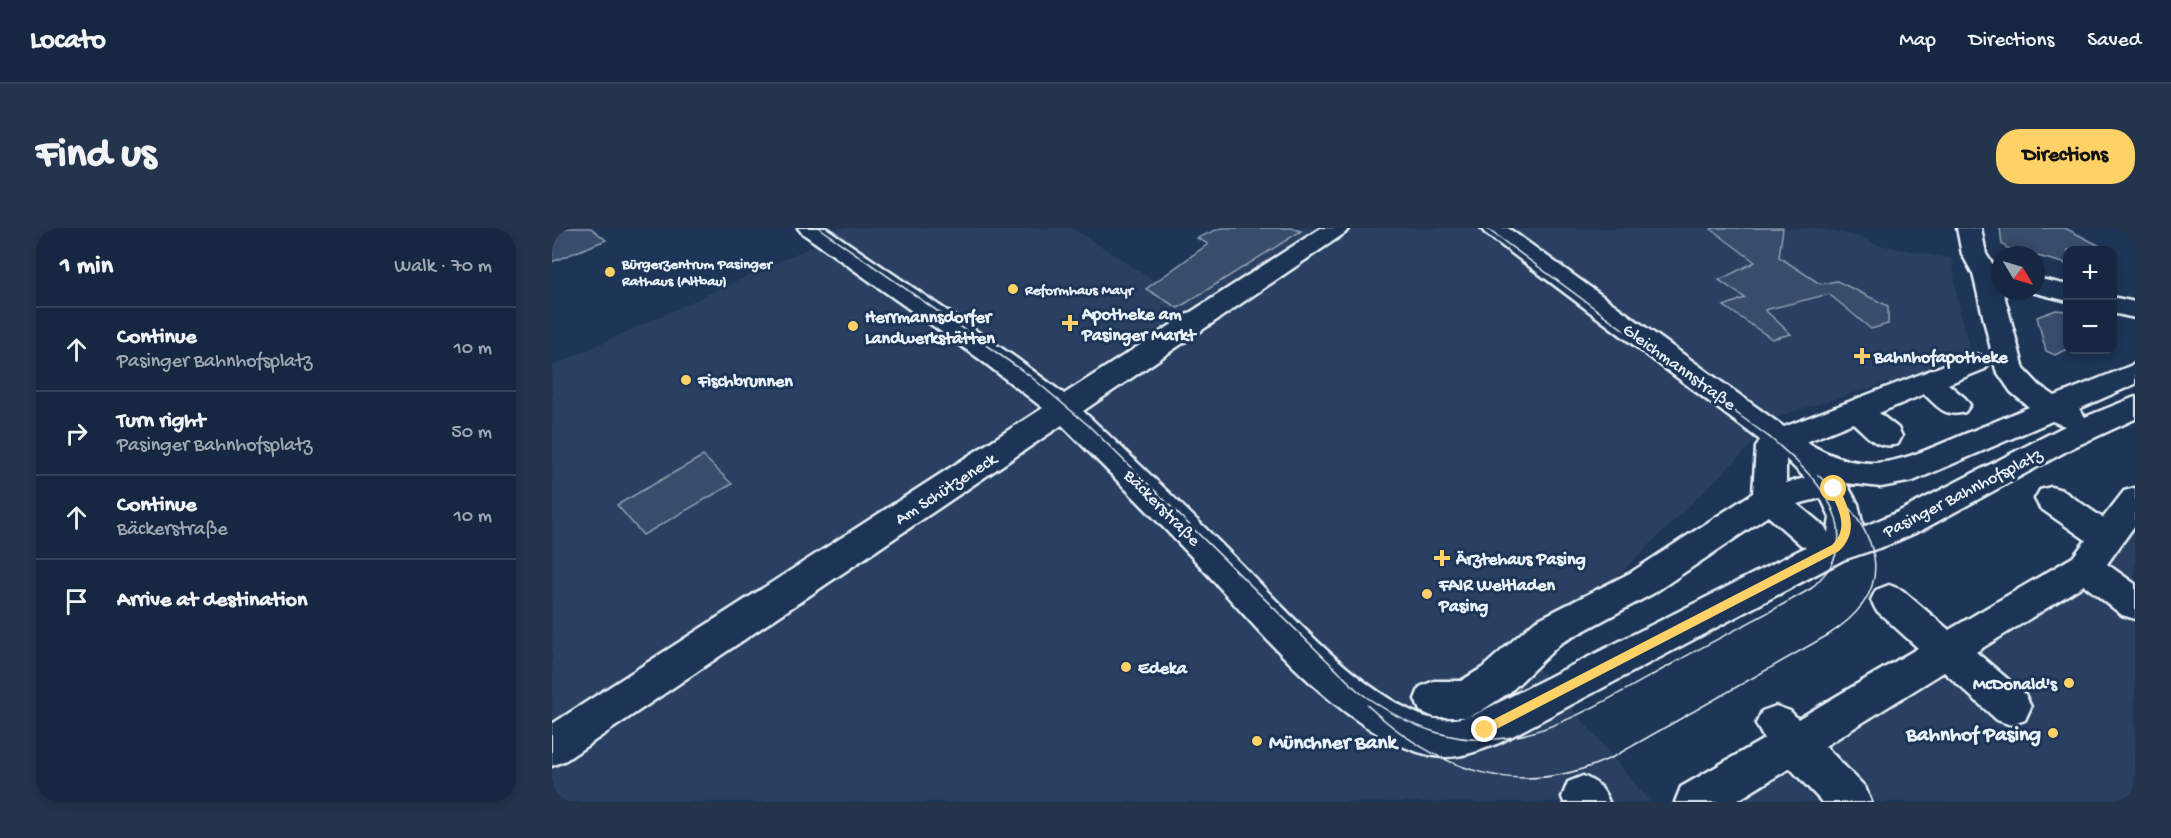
<!DOCTYPE html>
<html lang="en">
<head>
<meta charset="utf-8">
<style>
	:root { --surface:#162841; --page:#23344c; --text:#f1f3f6; --muted:#9ea6b1; --line:#35445a; --accent:#ffd166 }
	body { margin:0; font-family:"Gochi Hand",sans-serif; background:var(--page); color:var(--text) }
	.controls { position:absolute; right:18px; top:18px; display:grid; overflow:hidden; border-radius:12px; box-shadow:0 3px 9px #0003 }
	.controls button { width:54px; height:54px; display:grid; place-items:center; padding:0; border:0; border-bottom:2px solid var(--line); background:var(--surface); color:var(--text); font:30px sans-serif }
	.compass { position:absolute; left:1439px; top:18px; width:54px; height:54px; border-radius:50%; background:var(--surface); box-shadow:0 3px 9px #0003; rotate:128deg }
	.stop { position:absolute; width:18px; height:18px; margin:-14px; border:4px solid #ffd166; border-radius:50%; background:#fff }
	.stop.end { background:#ffd166; border-color:#fff; box-shadow:0 2px 6px #0008 }
	.list { margin:0; padding:0; list-style:none }
	h2 { display:flex; justify-content:space-between; align-items:center; height:78px; margin:0; padding:0 24px; font-size:26px }
	h2 small { font-size:20px; font-weight:400; color:var(--muted) }
	.list li { display:grid; grid-template-columns:39px 1fr auto; gap:18px; align-items:center; box-sizing:border-box; height:84px; padding:0 24px; border-top:2px solid var(--line) }
	.list b { display:block; font-size:22px; white-space:nowrap }
	.list p { margin:0; font-size:20px; white-space:nowrap; color:var(--muted) }
	.list em { font-size:20px; font-style:normal; color:var(--muted) }
	.icon { flex:none; width:33px; height:33px; fill:none; stroke:currentColor; stroke-width:2; stroke-linecap:round; stroke-linejoin:round }
	.map { position:relative; flex:none; width:1583px; height:574px; overflow:hidden; border-radius:24px }
	header { display:flex; align-items:center; gap:36px; box-sizing:border-box; height:84px; padding:0 30px; background:var(--surface); border-bottom:2px solid var(--line) }
	header strong { font-size:28px }
	nav { display:flex; gap:33px; margin-inline-start:auto; font-size:21px }
	.intro { display:flex; align-items:center; justify-content:space-between; box-sizing:border-box; height:144px; padding:0 36px }
	h1 { margin:0; font-size:42px }
	.button { padding:15px 27px; border-radius:24px; background:var(--accent); color:#111; font-size:21px; font-weight:700 }
	main { display:flex; gap:36px; padding:0 36px }
	aside { flex:1; background:var(--surface); border-radius:24px; box-shadow:0 3px 9px #0003 }
	.map>svg:first-child { display:block }
	.built { fill:#2a4162 }
	.green { fill:#374d6c; stroke:#909fb2; stroke-width:1.5 }
	.lines { fill:none; stroke-linecap:round; stroke-linejoin:round }
	.minor-casing { stroke:#e8f1f8; stroke-width:5 }
	.minor { fill:#1d3557; fill-rule:evenodd }
	.tram { stroke:#e8f1f8; stroke-width:1.5 }
	.route { fill:#ffd166 }
	.poi-dot { fill:#ffd166; stroke:#1d3557; stroke-width:2 }
	.labels { text-anchor:middle; stroke-width:6; stroke-linejoin:round; paint-order:stroke }
	.far-poi-label { font-size:15px; font-weight:bold; fill:#e8f1f8; stroke:#1d3557; text-anchor:start }
	.poi-label { font-size:18px; font-weight:bold; fill:#e8f1f8; stroke:#1d3557; text-anchor:start }
	.street-label { font-size:18px; fill:#e8f1f8; stroke:#1d3557 }
	.near-poi-label { font-size:21px; font-weight:bold; fill:#e8f1f8; stroke:#1d3557; text-anchor:end }
</style>
</head>
<body>
<header>
<strong>Locato</strong>
<nav><a>Map</a><a>Directions</a><a>Saved</a></nav>
</header>
<div class="intro"><h1>Find us</h1><a class="button">Directions</a></div>
<main>
<aside>
<h2>1 min<small>Walk · 70 m</small></h2>
<ul class="list">
<li><svg class="icon" aria-label="ahead" viewBox="0 0 24 24"><path d="M12 20V5M6 11l6-6 6 6"/></svg><div><b>Continue</b><p>Pasinger Bahnhofsplatz</p></div><em>10 m</em></li>
<li><svg class="icon" aria-label="right" viewBox="0 0 24 24"><path d="M7 20v-9h11M14 6l5 5-5 5"/></svg><div><b>Turn right</b><p>Pasinger Bahnhofsplatz</p></div><em>50 m</em></li>
<li><svg class="icon" aria-label="ahead" viewBox="0 0 24 24"><path d="M12 20V5M6 11l6-6 6 6"/></svg><div><b>Continue</b><p>Bäckerstraße</p></div><em>10 m</em></li>
<li><svg class="icon" aria-label="arrive" viewBox="0 0 24 24"><path d="M6 21V4h12l-3 4 3 4H6"/></svg><div><b>Arrive at destination</b></div></li>
</ul>
</aside>
<div class="map">
<svg width="1583" height="574" viewBox="0 0 1583 574">
	<rect width="100%" height="100%" fill="#1d3557"/>
	<filter id="ink" filterUnits="userSpaceOnUse"><feTurbulence type="fractalNoise" baseFrequency=".0167" numOctaves="2"/><feDisplacementMap in="SourceGraphic" scale="12" xChannelSelector="R" yChannelSelector="G"/><feConvolveMatrix kernelMatrix="1 2 1 2 8 2 1 2 1" color-interpolation-filters="sRGB"/></filter>
	<g filter="url(#ink)">
		<!-- built -->
		<path class="built" d="M243,0H520L636,74L750,0H1263L1305,8L1323,16L1400,31L1405,69L1419,129L1230,187L980,432L1098,574H0V138L265,16Z
			M1583,295V574H1146Z"/>
		<!-- green -->
		<path class="green" d="M5,0H39L54,12L0,34V2Z
			M669,0H740L749,3L626,80L594,61L656,16L645,10Z
			M1161,0H1231L1227,29L1268,56L1285,53L1336,78V96L1319,101L1277,66L1213,82L1239,106L1220,111L1172,78L1193,70L1167,52L1203,34L1159,1Z
			M1448,0H1513L1556,22H1516L1515,36L1455,20L1450,16Z
			M1504,82L1515,83L1516,121L1503,127L1494,123L1485,89Z
			M151,228L180,256L91,307L65,277Z"/>
		<g class="lines">
			<!-- minor casing -->
			<g class="minor-casing">
				<path id="minor" d="M246,0H274L464,130L512,166L769,0H797L793,5L531,183C584,233 637,283 688,335C738,386 802,459 868,487C885,494 905,492 922,487L1254,319L1249,317L1216,288L1102,365L1009,415L958,464L929,483L915,489H882L868,483L863,471L868,459L882,453H909L930,440L983,393L1078,345L1201,265L1204,219L1208,212L933,5L929,0H956L1232,199L1413,129L1423,126L1433,129L1437,135L1433,141L1396,156L1413,170L1418,177L1413,184C1393,190 1386,179 1372,166L1327,185L1346,200L1350,208L1346,216C1324,222 1316,208 1301,195L1254,214C1312,249 1344,235 1401,211C1427,200 1452,190 1477,179L1459,164L1444,142L1421,46L1410,26L1405,0H1429L1434,26L1447,46L1448,63H1451L1472,141L1487,157L1503,168L1583,136V156L1527,181L1533,189L1583,169V191L1520,220L1370,302L1336,317L1291,332L947,515C924,524 902,533 877,527C787,506 699,392 638,327C596,283 553,240 510,197L14,532L0,538V496L491,180L429,132L250,5ZM1500,193L1513,198L1346,284L1311,299L1306,276L1294,255L1329,259L1361,253ZM1234,231L1253,250L1234,255ZM1269,270L1278,289L1276,305L1273,299L1245,276Z
					M1484,50L1516,57V73L1475,63H1484Z
					M1560,69L1583,74V90L1560,85Z
					M1499,259L1510,262L1551,290L1572,263L1583,260V297L1555,336L1583,356V391L1570,387L1532,357L1424,424L1473,466L1479,479L1473,492L1459,497L1445,492L1392,444L1273,518L1313,559L1319,574H1270L1238,540L1183,574H1123L1129,559L1212,511L1204,496L1210,483L1224,478L1238,483L1246,491L1366,420L1324,382L1319,372L1324,362L1337,357L1350,362L1397,402L1521,329L1534,312L1488,280L1483,271L1488,262Z
					M1031,548C1046,555 1051,559 1057,574H1012L1010,569L1016,554Z"/>
			</g>
			<!-- minor -->
			<use href="#minor" class="minor"/>
			<!-- tram -->
			<path class="tram" d="M267,0L478,148L536,197L806,463C930,554 1003,501 1120,436C1166,410 1214,387 1260,360C1266,353 1274,346 1278,339C1309,287 1251,238 1216,208
				M934,0L1221,212
				M815,477C887,544 968,573 1061,529L1276,407C1355,357 1322,298 1266,247"/>
		</g>
	</g>
	<!-- route -->
	<path class="route" d="M1282,257L1286,258C1297,280 1308,303 1287,323L937,505H929V498L1280,317C1298,300 1286,280 1277,261Z"/>
	<!-- markers -->
	<g class="poi-dot">
		<circle cx="58" cy="44" r="6"/>
		<circle cx="461" cy="61" r="6"/>
		<path d="M515 86h6v6h6v6h-6v6h-6v-6h-6v-6h6z"/>
		<circle cx="301" cy="98" r="6"/>
		<path d="M1307 119h6v6h6v6h-6v6h-6v-6h-6v-6h6z"/>
		<circle cx="134" cy="152" r="6"/>
		<path d="M887 321h6v6h6v6h-6v6h-6v-6h-6v-6h6z"/>
		<circle cx="875" cy="366" r="6"/>
		<circle cx="574" cy="439" r="6"/>
		<circle cx="1517" cy="455" r="6"/>
		<circle cx="1501" cy="505" r="6"/>
		<circle cx="705" cy="513" r="6"/>
	</g>
	<g class="labels">
		<!-- far-poi labels -->
		<g class="far-poi-label">
			<text x="70" y="40">Bürgerzentrum Pasinger<tspan x="70" dy="17">Rathaus (Altbau)</tspan></text>
			<text x="473" y="66">Reformhaus Mayr</text>
		</g>
		<!-- poi labels -->
		<g class="poi-label">
			<text x="530" y="91">Apotheke am<tspan x="530" dy="21">Pasinger Markt</tspan></text>
			<text x="313" y="94">Herrmannsdorfer<tspan x="313" dy="21">Landwerkstätten</tspan></text>
			<text x="1322" y="134">Bahnhofapotheke</text>
			<text x="146" y="158">Fischbrunnen</text>
			<text x="904" y="336">Ärztehaus Pasing</text>
			<text x="887" y="362">FAIR Weltladen<tspan x="887" dy="21">Pasing</tspan></text>
			<text x="586" y="445">Edeka</text>
			<text x="1505" y="461" text-anchor="end">McDonald's</text>
		</g>
		<!-- street labels -->
		<g class="street-label">
			<text transform="translate(1128 138) rotate(36)" y="6">Gleichmannstraße</text>
			<text transform="translate(393 260) rotate(-33)" y="6">Am Schützeneck</text>
			<text transform="translate(1410 264) rotate(-27)" y="6">Pasinger Bahnhofsplatz</text>
			<text transform="translate(611 279) rotate(45)" y="6">Bäckerstraße</text>
		</g>
		<!-- near-poi labels -->
		<g class="near-poi-label">
			<text x="1489" y="512">Bahnhof Pasing</text>
			<text x="717" y="520" text-anchor="start">Münchner Bank</text>
		</g>
	</g>
</svg>
<div class="controls">
<button>+</button>
<button>−</button>
</div>
<svg class="compass" viewBox="-18 -18 36 36"><path d="M0-13l5 13h-10z" fill="#e53935"/><path d="M0 13l5-13h-10z" fill="#9ea6b1"/></svg>
<div class="stop" style="left:1282px;top:261px"></div>
<div class="stop end" style="left:933px;top:502px"></div>
</div>
</main>
</body>
</html>
